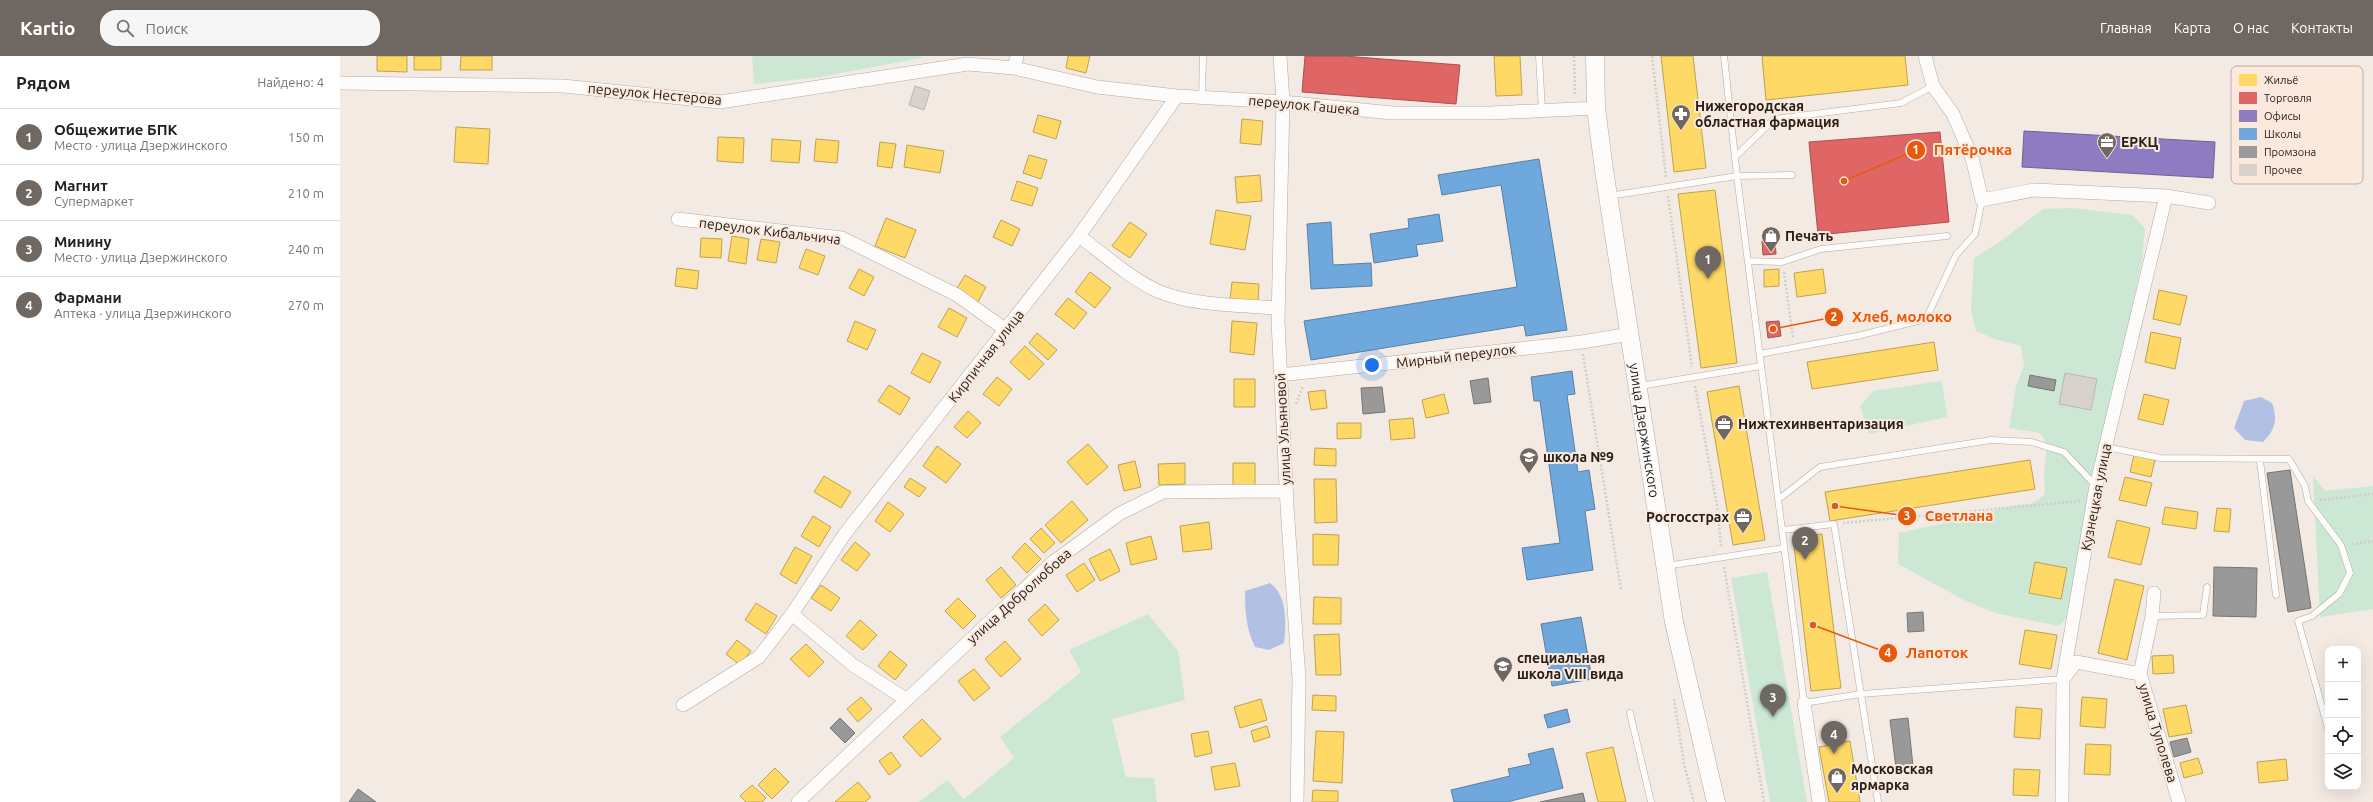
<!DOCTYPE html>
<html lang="ru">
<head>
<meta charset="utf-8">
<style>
	:root { --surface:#fff; --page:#f6f6f6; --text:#202124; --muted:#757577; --line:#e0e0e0; --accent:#6e6762 }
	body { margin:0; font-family:Ubuntu,sans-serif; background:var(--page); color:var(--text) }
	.controls { position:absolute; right:12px; bottom:12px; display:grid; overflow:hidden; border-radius:8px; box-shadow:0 4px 16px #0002 }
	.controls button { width:36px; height:36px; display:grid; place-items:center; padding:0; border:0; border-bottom:1px solid var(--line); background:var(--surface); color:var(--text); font:20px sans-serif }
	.you { position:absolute; left:1032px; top:309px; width:14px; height:14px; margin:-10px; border:3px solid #fff; border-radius:50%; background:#1a73e8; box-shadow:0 0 0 6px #1a73e833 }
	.badge { display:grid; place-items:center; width:26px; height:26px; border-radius:50%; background:var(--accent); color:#fff; font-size:13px; font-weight:700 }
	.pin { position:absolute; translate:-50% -33px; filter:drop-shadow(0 1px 2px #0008) }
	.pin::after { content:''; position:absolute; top:21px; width:14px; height:12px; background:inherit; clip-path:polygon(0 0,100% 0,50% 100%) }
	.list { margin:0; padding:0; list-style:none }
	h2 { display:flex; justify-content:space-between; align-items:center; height:52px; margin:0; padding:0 16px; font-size:17px }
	h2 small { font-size:13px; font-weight:400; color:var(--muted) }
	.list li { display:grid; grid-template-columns:26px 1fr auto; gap:12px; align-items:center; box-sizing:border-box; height:56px; padding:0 16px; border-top:1px solid var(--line) }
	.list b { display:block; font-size:15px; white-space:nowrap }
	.list p { margin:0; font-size:13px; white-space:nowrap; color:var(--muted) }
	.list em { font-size:13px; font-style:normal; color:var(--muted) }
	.icon { flex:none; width:22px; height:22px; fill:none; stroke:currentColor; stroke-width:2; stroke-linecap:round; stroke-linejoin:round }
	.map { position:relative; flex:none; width:2033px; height:746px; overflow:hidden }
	header { display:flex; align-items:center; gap:24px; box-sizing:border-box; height:56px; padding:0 20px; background:var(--accent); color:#fff }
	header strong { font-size:19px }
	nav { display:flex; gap:22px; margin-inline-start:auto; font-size:14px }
	.search { width:280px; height:36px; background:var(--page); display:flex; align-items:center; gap:10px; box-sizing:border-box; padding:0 14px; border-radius:16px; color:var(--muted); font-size:15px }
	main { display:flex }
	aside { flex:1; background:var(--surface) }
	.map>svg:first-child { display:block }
	.green { fill:#cce8d5 }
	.water { fill:#b2c1e3 }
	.homes { fill:#ffd966; stroke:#bea250 }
	.shops { fill:#e06666; stroke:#a85150 }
	.offices { fill:#8e7cc3; stroke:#6f6091 }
	.schools { fill:#6fa8dc; stroke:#597fa2 }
	.industry { fill:#999; stroke:#767574 }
	.building { fill:#d9d2cc; stroke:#bcb5b0 }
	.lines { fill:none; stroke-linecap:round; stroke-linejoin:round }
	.lane-casing { stroke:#b1aaa5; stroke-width:7 }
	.street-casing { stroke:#b1aaa5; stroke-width:14 }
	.secondary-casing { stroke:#b1aaa5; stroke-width:19 }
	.path { stroke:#d1cdcb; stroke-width:2.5; stroke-dasharray:2 2; stroke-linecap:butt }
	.lane { stroke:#fdfcfb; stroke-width:6 }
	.street { stroke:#fdfcfb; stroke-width:13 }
	.secondary { stroke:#fdfcfb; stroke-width:18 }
	.labels { text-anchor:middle; stroke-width:4; stroke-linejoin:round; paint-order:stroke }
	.street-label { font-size:14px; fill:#26201c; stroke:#fbe9dd }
	.poi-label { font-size:14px; font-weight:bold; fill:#26201c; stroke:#fbe9dd; text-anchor:start }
	.key { fill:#fbe9dd; stroke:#bbada3; stroke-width:1 }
	.key-label { font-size:11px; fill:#26201c }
	.leader { fill:none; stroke:#e8590c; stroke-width:1.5 }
	.callout-dot { fill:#e8590c; stroke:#fbe9dd; stroke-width:1.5 }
	.mark-label { font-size:12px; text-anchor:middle; font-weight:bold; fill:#fff }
	.callout-label { font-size:15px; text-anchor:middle; font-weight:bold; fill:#e8590c; stroke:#fbe9dd; stroke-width:4; stroke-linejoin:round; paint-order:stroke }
</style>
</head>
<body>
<header>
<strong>Kartio</strong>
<div class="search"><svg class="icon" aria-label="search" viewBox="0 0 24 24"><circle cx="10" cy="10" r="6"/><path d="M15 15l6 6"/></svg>Поиск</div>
<nav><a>Главная</a><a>Карта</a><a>О нас</a><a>Контакты</a></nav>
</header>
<main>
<aside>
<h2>Рядом<small>Найдено: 4</small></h2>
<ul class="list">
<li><span class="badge">1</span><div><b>Общежитие БПК</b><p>Место · улица Дзержинского</p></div><em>150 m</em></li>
<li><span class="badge">2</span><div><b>Магнит</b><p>Супермаркет</p></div><em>210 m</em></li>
<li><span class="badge">3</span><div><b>Минину</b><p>Место · улица Дзержинского</p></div><em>240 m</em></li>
<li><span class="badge">4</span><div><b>Фармани</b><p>Аптека · улица Дзержинского</p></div><em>270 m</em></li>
</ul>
</aside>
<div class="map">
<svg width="2033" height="746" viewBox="0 0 2033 746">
	<rect width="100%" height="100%" fill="#f4eae4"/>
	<!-- green -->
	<path class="green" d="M412,0H581V2L480,21L414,28Z
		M1732,152L1793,159L1805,173L1802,205L1726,562L1719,570L1655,557L1624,544L1558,508L1559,477L1641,459L1666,451L1693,447L1705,438L1704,419L1707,388L1700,377L1669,372L1676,330L1684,310L1681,290L1655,283L1636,275L1631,255L1634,202L1661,185L1703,153Z
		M1602,325L1607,361L1529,378L1520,350L1533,335Z
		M1973,420L1985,435L2033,430V553L1980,561Z
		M1427,516L1467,746H1430L1391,522Z
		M808,558L838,595L845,644L772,663L786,721L814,722L817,746H579L607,724L624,743L674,702L660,681L741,616L729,594Z"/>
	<!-- water -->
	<path class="water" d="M1921,341L1932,347C1938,364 1935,374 1923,386L1905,384L1894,372L1904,345Z
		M930,527C948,540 946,567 944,587L929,594L915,591C906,572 905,556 905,535Z"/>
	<!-- homes -->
	<path class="homes" d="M37,0H67V16L37,15Z
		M74,0H101V14H74Z
		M121,0H152V14H120Z
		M728,0H750L746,17L726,12Z
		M1154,0H1180L1182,39L1156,40Z
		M1321,0H1353L1366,112L1334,116Z
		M1422,0H1565L1568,29L1426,44Z
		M698,59L721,65L716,83L693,76Z
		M902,63L923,65L921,89L900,87Z
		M116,71L150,73L148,108L114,106Z
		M378,81L404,82L403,107L377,105Z
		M432,83L461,85L459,107L431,105Z
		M476,83L499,85L497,107L474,105Z
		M540,86L556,88L552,112L537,110Z
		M567,89L604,95L600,117L564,111Z
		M689,99L707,104L701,123L683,117Z
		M920,119L922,145L897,147L895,121Z
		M677,125L698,132L692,150L671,144Z
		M1375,134L1397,307L1361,312L1338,138Z
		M876,154L911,160L905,194L870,188Z
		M546,162L576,174L565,202L535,190Z
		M661,164L680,173L672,190L653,181Z
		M790,166L807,178L790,202L772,190Z
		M392,180L409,183L406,208L388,205Z
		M361,182L382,183L381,202L360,201Z
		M421,183L440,186L436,207L417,204Z
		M466,193L485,200L478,219L459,212Z
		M337,212L359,215L357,233L335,230Z
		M519,213L534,221L524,240L509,232Z
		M1439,213V230L1424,231V214Z
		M1483,213L1486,237L1457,241L1454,217Z
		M750,216L771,232L755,252L735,236Z
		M625,219L646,231L638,246L616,234Z
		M892,226L919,228L918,246L890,244Z
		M1819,234L1847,240L1840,269L1813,263Z
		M728,242L747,257L734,273L715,258Z
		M609,252L627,262L617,281L598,271Z
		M515,265L536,274L527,294L507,285Z
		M892,265L917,267L914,299L890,296Z
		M1811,276L1841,282L1835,313L1805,306Z
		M697,277L717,294L708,304L689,287Z
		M1594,286L1598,314L1472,333L1467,306Z
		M685,290L704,308L689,324L670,306Z
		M582,297L601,306L590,327L571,317Z
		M657,321L672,333L659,350L643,338Z
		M894,323H915V351H894Z
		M549,329L570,342L560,359L538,345Z
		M1399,330L1425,484L1393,489L1367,336Z
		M985,334L987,352L971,354L968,336Z
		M1104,338L1109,357L1086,362L1082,344Z
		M1804,338L1829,344L1823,369L1798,363Z
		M628,355L641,367L627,382L614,371Z
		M1073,362L1075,382L1051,384L1049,364Z
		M997,367H1021V382L997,383Z
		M748,388L768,411L747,429L727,406Z
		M597,390L621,408L606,427L583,410Z
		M975,392L996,393V410L974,409Z
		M1794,399L1815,404L1811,421L1790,416Z
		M1690,404L1695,433L1490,465L1485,436Z
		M795,405L801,431L784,435L778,409Z
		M845,407V428L819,429L818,408Z
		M893,407H915V430H893Z
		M484,420L511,436L501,452L474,436Z
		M1785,421L1812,427L1806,450L1779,444Z
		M570,422L586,432L579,441L564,431Z
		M974,423H996L997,466L975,467Z
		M732,445L748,464L721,487L705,469Z
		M548,446L564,458L550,476L535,465Z
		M1825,451L1858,456L1856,473L1822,468Z
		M1877,452L1891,453L1889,476L1874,475Z
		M473,460L491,471L479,491L461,480Z
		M1777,464L1810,472L1801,509L1768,501Z
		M869,466L872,493L843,496L840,470Z
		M701,472L715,487L704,497L690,483Z
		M973,478L999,479L998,509H973Z
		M1482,478L1501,632L1471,635L1453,481Z
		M811,480L817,503L791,509L786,487Z
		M515,486L530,498L517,515L501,504Z
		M685,487L701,503L687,517L672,501Z
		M455,491L472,500L456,528L440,518Z
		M770,493L780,515L760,525L749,503Z
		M1695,506L1727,512L1721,543L1689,537Z
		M744,507L755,524L737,536L726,519Z
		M661,511L676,529L661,542L646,524Z
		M1775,523L1804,530L1787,604L1758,597Z
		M481,529L500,542L491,555L471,542Z
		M974,541L1001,542V568H973Z
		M618,542L636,560L623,573L605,555Z
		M416,547L437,560L426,578L405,564Z
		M705,548L719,564L702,580L688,564Z
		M520,564L537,579L523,594L506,580Z
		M1685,574L1717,579L1711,613L1679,608Z
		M999,578L1001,619H976L974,579Z
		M397,584L411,595L400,609L386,598Z
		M665,585L681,603L661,621L645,603Z
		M466,588L484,606L469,621L450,603Z
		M550,595L567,609L555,624L538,610Z
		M1833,599L1834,617L1813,618L1812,600Z
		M634,613L650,632L634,645L618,625Z
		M973,639L996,640V655L972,654Z
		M521,641L532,653L518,666L507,653Z
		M1742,641L1767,643L1765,672L1740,670Z
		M921,643L927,664L900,672L894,651Z
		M1846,649L1852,677L1829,681L1823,653Z
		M1676,651L1702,653L1700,683L1674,681Z
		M582,663L601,683L581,701L563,681Z
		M927,670L930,681L914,686L911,675Z
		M868,675L872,697L855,701L851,678Z
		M976,675L1004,676L1002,727L973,725Z
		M1510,685L1520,746H1489L1479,691Z
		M1746,688L1771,689L1770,719L1744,718Z
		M1273,691L1286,746H1258L1246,697Z
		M551,696L561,710L549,719L539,705Z
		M1858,702L1863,717L1844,722L1840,707Z
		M1946,703L1948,724L1919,727L1917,706Z
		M895,707L900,730L875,734L871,711Z
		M435,712L449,726L432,743L418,729Z
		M1674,713L1700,714L1698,740L1673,739Z
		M518,726L531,741L525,746H495Z
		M412,729L426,742L422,746H406L400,740Z
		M973,734L998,735V746H972Z"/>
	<!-- shops -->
	<path class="shops" d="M965,0H1004L1120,9L1116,48L962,36Z
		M1600,76L1609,166L1478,179L1469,86Z
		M1435,183L1436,198L1423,199L1422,185Z
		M1439,265L1441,280L1428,282L1426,266Z"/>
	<!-- offices -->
	<path class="offices" d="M1684,75L1875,86L1873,122L1682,111Z"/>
	<!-- schools -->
	<path class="schools" d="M1199,103L1227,274L1186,280L1184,269L971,304L964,265L1177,231L1161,129L1102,139L1098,119Z
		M1099,158L1103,185L1076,189L1078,200L1034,207L1030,178L1069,172L1068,163Z
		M991,166L993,209L1031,207L1032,230L971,233L967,168Z
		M1232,315L1235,338L1227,339L1238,416L1249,414L1255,453L1245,455L1253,514L1187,524L1182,492L1220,487L1200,345H1194L1191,321Z
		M1241,561L1252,623L1212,630L1201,568Z
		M1227,653L1230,666L1208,672L1204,659Z
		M1213,692L1223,732L1167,746H1114L1111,734L1170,720L1168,713L1191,708L1188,698Z"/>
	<!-- industry -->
	<path class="industry" d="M1690,319L1716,324L1714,335L1688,330Z
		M1148,322L1151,346L1134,348L1130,325Z
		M1042,331L1045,356L1023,358L1021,332Z
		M1950,414L1971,552L1948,556L1927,417Z
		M1874,511L1917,512L1916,561L1873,560Z
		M1583,556L1584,575L1568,576L1567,557Z
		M500,662L515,677L505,687L490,672Z
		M1568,662L1573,710L1556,712L1550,664Z
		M1847,682L1851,696L1834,701L1830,686Z
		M18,733L36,746H9Z
		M1243,737L1245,746H1200Z"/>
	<!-- building -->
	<path class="building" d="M575,30L590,35L584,54L569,49Z
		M1725,317L1757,323L1751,354L1719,348Z"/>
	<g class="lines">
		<!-- lane casing -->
		<g class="lane-casing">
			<path id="lane" d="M1199,0L1202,54
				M1384,0L1397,120L1452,119
				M862,42L863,0
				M1395,101L1434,63L1561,47L1593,30
				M1269,140L1397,120L1464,647L1521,638L1723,623
				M1408,205L1442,206L1481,193L1607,180
				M1420,298L1517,280L1586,263L1616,199L1635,178L1642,144
				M1300,330L1421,310
				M1766,391L1821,402L1949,403L1965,430L1968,445L2001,489L2010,517L1999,538L1972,560L1958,565L1988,672
				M1920,404L1936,539
				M1439,443L1480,411L1651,384L1692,386L1724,396L1756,430
				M1443,474L1494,468L1538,746
				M1326,510L1443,492
				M1812,560L1863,559L1867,531
				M1290,657L1311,746"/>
		</g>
		<!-- street casing -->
		<g class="street-casing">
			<path id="street" d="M940,0L943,46L938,265L947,450L959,623L957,746
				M1585,0L1593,30L1613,58L1632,102L1642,144L1694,134L1826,140L1869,147
				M674,12L677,0
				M0,27L223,30L380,46L628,8L674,12L757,31L837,40L943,46L1052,57H1151L1256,52
				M338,163L502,182L617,239L666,274
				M739,180C763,198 792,224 820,236C856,250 900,249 938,252
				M940,319L1242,286L1290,278
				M1814,537L1812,560L1800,618L1839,746
				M452,558L513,609L567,644
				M1724,622L1736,606L1800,618
				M1464,647L1479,746
				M343,649L419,601L452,558L504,479L739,180L837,40
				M458,746L712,507L779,458L823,436L946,435
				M1722,746L1723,623L1756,430L1826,140"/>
		</g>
		<!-- secondary casing -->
		<g class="secondary-casing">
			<g id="secondary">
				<path id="s1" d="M1255,0L1256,52L1264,114L1334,566L1376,746"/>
			</g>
		</g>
		<!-- path -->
		<path class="path" d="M1234,0L1235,39
			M1312,0L1326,121
			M1328,140L1352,311
			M1444,216L1453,282
			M1243,298L1281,534
			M1355,330L1378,455L1381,492
			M956,348L963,330
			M1980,444L2033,438
			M1503,467L1741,445
			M2012,488L2033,485
			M1384,511L1424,746
			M1334,643L1344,708L1354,746"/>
		<!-- lane -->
		<use href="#lane" class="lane"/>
		<!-- street -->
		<use href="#street" class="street"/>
		<!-- secondary -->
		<use href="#secondary" class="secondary"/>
	</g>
	<!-- icons -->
	<defs>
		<g id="pharmacy-pin" transform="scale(1)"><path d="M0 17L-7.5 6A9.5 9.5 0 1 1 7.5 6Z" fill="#6e6762" stroke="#fbe9dd"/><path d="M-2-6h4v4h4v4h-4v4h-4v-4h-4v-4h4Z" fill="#fff"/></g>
		<g id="office-pin" transform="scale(1)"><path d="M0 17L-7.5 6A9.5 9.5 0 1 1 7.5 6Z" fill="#6e6762" stroke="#fbe9dd"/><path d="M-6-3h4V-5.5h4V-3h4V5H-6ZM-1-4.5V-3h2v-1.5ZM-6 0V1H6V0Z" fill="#fff"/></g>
		<g id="shop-pin" transform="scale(1)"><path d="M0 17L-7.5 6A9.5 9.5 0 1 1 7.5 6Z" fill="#6e6762" stroke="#fbe9dd"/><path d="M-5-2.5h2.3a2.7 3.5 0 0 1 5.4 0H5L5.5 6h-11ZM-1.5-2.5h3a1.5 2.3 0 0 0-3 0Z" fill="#fff"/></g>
		<g id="school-pin" transform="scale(1)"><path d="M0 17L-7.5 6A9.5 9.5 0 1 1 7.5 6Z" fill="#6e6762" stroke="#fbe9dd"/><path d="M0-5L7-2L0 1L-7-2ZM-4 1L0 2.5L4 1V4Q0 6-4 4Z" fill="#fff"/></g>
	</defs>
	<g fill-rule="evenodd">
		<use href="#pharmacy-pin" x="1341" y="58"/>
		<use href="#office-pin" x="1767" y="86"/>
		<use href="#shop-pin" x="1431" y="180"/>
		<use href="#office-pin" x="1384" y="368"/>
		<use href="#school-pin" x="1189" y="401"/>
		<use href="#office-pin" x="1403" y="461"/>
		<use href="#school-pin" x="1163" y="610"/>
		<use href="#shop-pin" x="1497" y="721"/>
	</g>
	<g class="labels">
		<!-- street labels -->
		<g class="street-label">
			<text transform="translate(315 38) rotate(5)" y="5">переулок Нестерова</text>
			<text transform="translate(964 49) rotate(5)" y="5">переулок Гашека</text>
			<text transform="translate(430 175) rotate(7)" y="5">переулок Кибальчича</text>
			<text transform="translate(646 300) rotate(-52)" y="5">Кирпичная улица</text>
			<text transform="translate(1116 300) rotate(-7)" y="5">Мирный переулок</text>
			<text transform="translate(943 373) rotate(-93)" y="5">улица Ульяновой</text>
			<text dy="5" stroke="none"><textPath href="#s1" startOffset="378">улица Дзержинского</textPath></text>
			<text transform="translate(1756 441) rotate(-79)" y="5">Кузнецкая улица</text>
			<text transform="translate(679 540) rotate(-42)" y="5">улица Добролюбова</text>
			<text transform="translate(1818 677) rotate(73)" y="5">улица Туполева</text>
		</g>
		<!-- poi labels -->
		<g class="poi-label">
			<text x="1355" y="55">Нижегородская<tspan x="1355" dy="16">областная фармация</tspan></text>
			<text x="1781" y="91">ЕРКЦ</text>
			<text x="1445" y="185">Печать</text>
			<text x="1398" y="373">Нижтехинвентаризация</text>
			<text x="1203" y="406">школа №9</text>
			<text x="1389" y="466" text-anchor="end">Росгосстрах</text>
			<text x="1177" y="607">специальная<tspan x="1177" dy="16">школа VIII вида</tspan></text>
			<text x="1511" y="718">Московская<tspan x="1511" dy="16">ярмарка</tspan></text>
		</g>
	</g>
	<!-- legend -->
	<rect x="1891" y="10" width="132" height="118" rx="6" class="key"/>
	<rect x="1899" y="18" width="18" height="12" fill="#ffd966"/>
	<rect x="1899" y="36" width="18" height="12" fill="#e06666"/>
	<rect x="1899" y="54" width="18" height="12" fill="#8e7cc3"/>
	<rect x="1899" y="72" width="18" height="12" fill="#6fa8dc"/>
	<rect x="1899" y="90" width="18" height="12" fill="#999"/>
	<rect x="1899" y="108" width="18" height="12" fill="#d9d2cc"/>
	<g class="key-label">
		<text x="1924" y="28">Жильё</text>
		<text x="1924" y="46">Торговля</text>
		<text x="1924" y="64">Офисы</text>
		<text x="1924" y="82">Школы</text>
		<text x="1924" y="100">Промзона</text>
		<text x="1924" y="118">Прочее</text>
	</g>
	<!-- callouts -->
	<path class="leader" d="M1504 125L1576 94M1433 273L1494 261M1495 450L1567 460M1473 569L1548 597"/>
	<g class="callout-dot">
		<circle cx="1504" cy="125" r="4"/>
		<circle cx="1433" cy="273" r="4"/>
		<circle cx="1495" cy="450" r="4"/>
		<circle cx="1473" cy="569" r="4"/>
		<circle cx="1576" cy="94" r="10"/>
		<circle cx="1494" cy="261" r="10"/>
		<circle cx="1567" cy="460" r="10"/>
		<circle cx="1548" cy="597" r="10"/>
	</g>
	<g class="mark-label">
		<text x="1576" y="98">1</text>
		<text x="1494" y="265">2</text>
		<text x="1567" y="464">3</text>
		<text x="1548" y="601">4</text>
	</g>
	<g class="callout-label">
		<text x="1633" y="99">Пятёрочка</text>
		<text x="1562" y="266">Хлеб, молоко</text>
		<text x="1619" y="465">Светлана</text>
		<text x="1597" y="602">Лапоток</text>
	</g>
</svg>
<div class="controls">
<button>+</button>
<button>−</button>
<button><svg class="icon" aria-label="locate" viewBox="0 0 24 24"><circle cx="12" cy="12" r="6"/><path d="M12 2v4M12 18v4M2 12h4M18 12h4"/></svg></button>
<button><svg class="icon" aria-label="layers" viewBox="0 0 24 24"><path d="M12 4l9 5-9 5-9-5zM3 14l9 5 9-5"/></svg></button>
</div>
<div class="you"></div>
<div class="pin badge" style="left:1368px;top:223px">1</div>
<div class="pin badge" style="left:1465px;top:504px">2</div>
<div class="pin badge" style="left:1433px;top:661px">3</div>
<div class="pin badge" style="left:1494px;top:698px">4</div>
</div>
</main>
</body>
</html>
